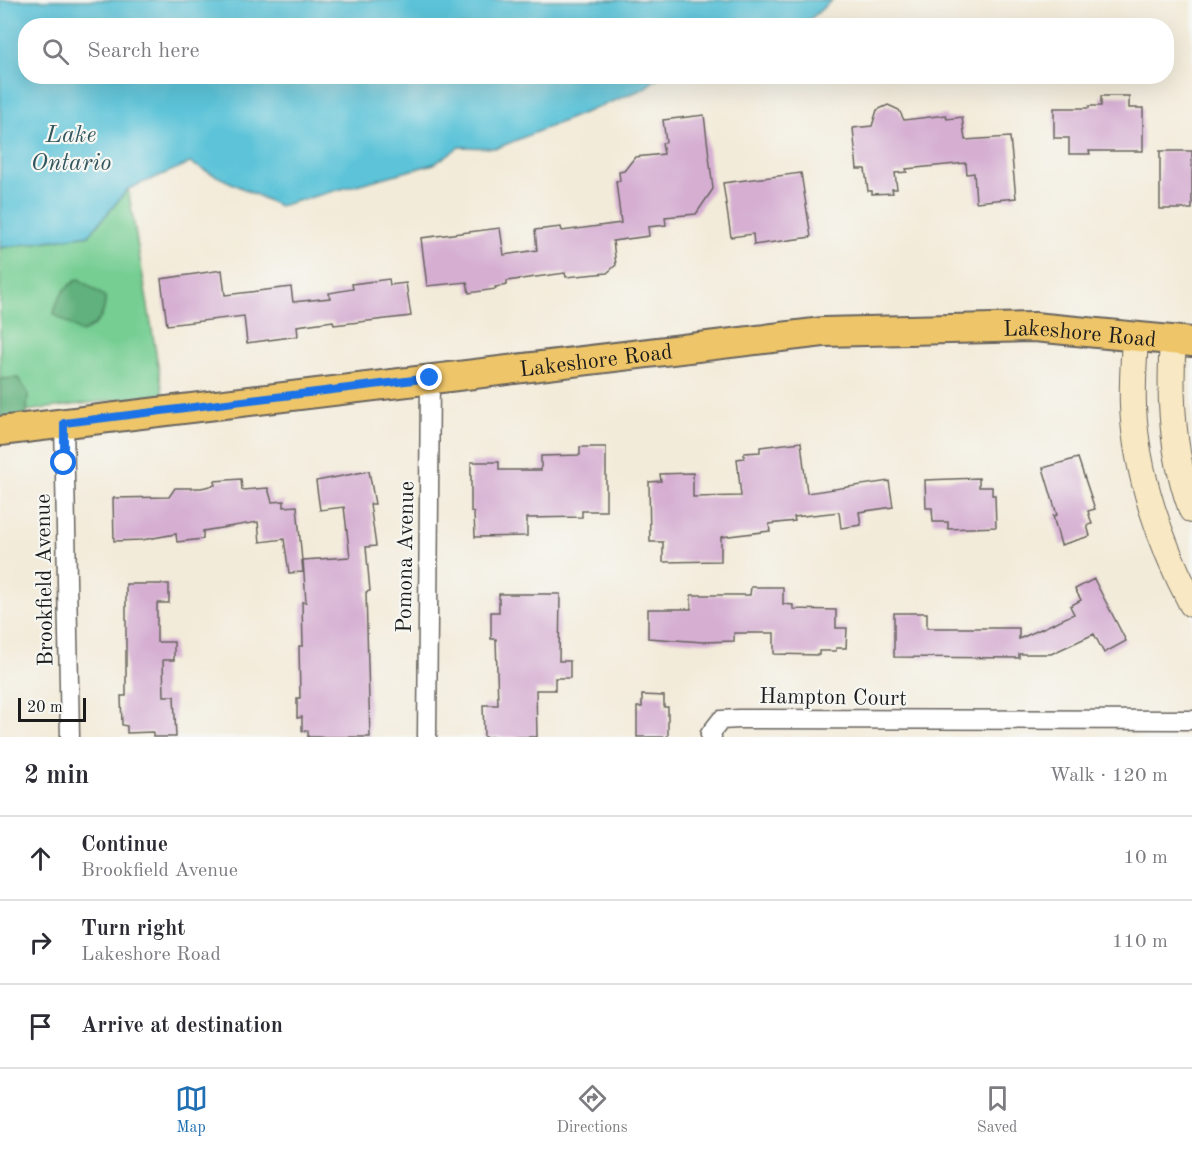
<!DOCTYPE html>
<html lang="en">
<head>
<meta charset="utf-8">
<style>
	:root { --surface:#fff; --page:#f7f7f7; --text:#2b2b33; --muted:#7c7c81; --line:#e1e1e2; --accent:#1f6fb2 }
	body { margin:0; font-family:"Old Standard TT",serif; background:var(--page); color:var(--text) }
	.scale { position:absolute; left:18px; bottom:15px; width:68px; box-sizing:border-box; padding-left:6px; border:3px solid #1c1c1c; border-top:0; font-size:16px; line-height:21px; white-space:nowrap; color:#1c1c1c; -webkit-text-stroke:4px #f6f6f2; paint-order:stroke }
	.stop { position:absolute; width:18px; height:18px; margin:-14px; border:4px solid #1a73e8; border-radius:50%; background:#fff }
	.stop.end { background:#1a73e8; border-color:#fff; box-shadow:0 2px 6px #0008 }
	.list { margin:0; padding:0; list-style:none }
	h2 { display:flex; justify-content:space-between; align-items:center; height:78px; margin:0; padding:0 24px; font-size:26px }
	h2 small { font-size:20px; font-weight:400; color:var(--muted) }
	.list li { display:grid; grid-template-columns:39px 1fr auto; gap:18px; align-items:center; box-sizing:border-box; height:84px; padding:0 24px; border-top:2px solid var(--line) }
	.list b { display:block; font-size:22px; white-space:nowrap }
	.list p { margin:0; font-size:20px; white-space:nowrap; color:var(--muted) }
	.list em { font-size:20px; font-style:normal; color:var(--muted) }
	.icon { flex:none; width:33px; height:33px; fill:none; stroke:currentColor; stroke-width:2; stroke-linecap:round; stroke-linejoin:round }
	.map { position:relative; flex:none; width:1192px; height:737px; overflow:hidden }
	.search { position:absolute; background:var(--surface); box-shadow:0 6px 24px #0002; left:18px; right:18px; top:18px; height:66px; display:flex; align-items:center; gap:15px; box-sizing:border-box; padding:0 21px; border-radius:24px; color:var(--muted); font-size:22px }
	.sheet { height:330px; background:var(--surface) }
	nav { display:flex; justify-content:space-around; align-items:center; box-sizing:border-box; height:84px; border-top:2px solid var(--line); background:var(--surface); font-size:16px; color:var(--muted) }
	nav a { display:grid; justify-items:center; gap:3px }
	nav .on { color:var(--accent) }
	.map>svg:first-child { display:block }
	.green { fill:#76ce93; stroke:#497558; stroke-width:1.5 }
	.forest { fill:#60b17d; stroke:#3e664c; stroke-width:1.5 }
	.water { fill:#5cc3d8; stroke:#3c707a; stroke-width:1.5 }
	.building { fill:#d5aed2 }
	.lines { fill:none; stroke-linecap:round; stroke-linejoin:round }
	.street-casing { stroke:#67645e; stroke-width:21 }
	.secondary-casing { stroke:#67645e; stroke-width:28 }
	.primary-casing { stroke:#67645e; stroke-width:32 }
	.street { stroke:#fff; stroke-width:18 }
	.secondary { stroke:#f8e8c3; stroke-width:26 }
	.primary { stroke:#eec569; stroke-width:28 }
	.route { stroke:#1a73e8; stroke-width:8 }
	.labels { text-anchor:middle; stroke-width:4.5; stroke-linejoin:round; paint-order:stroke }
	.street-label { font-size:22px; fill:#1c1c1c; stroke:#f6f6f2 }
	.water-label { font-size:24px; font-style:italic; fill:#32565e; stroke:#f6f6f2 }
</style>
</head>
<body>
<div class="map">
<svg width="1192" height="737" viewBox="0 0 1192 737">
	<rect width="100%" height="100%" fill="#f6f6f2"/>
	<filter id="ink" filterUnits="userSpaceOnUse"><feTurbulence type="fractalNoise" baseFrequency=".0167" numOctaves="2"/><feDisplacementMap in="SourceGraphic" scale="12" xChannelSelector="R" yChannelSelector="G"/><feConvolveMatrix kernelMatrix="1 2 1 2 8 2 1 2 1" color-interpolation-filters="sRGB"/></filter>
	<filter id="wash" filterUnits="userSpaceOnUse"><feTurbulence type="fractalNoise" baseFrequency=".008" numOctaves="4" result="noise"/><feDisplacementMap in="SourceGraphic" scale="24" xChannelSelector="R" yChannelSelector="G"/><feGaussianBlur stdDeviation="1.35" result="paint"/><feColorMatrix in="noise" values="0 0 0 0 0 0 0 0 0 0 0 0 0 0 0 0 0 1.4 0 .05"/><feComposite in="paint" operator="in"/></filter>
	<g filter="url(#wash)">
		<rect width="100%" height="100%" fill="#f3ebd9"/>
		<!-- green -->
		<path class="green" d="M128,189L163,394L0,414V248L89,235Z"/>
		<!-- forest -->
		<path class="forest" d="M79,279L105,297C106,314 97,327 81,332L54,314C57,297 64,287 79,279Z
			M18,378L28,393L27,414L0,421V379Z"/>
		<!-- water -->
		<path class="water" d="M0,0H832L808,21L790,26H26V76L659,77L643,89L497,148L459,147L434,164L279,206L190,163L128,189L89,235L0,248Z"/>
		<g id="blocks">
			<!-- building -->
			<path class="building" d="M1101,96H1129V108H1143V151H1089L1090,154H1069V138H1054V108H1089V106H1101Z
				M888,105L899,110L904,120L946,115L947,119L962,117L965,140L1010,137L1016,198L976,202L974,173L967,174L966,163L906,169L907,172L895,173L897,189H892L893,193L872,194V191H868L865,169H857L853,128L872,126L877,110Z
				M704,115L713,189L696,214L665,217L666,225L648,227L649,236L613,241L616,265L607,273L566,277L565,273L507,281V285L495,287L496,289L469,293L467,282L427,286L421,238L500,228L504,255L537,250L535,230L561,227L562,231L621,223L616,181H620L619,172L624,171L635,157L664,154L662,143L666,142L663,120Z
				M1160,151H1192V209H1160Z
				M801,173L811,237L754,245L753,234L731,237L723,183Z
				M222,270L225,295L291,287L293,302L330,298L329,293L353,289L352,284L389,279L390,285L406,283L411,316L334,325L333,321L297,326L298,336L247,343L244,316L167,325L161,279Z
				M801,442L807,493L889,481L893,507L859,512L861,525L841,528L839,512L794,517L795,521L769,524L770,531L721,537V561L663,562V542H650L649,482L661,481L660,474L693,473V497L741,496L737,459L744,458V453L760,452V447Z
				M580,447H606V511H582V517L527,518V536L475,537L474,513L471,512V462H499V470H541V456L580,455Z
				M1078,458L1095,509L1088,511L1092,524L1087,525L1090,536L1061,545L1053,516L1057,515L1043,468Z
				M369,471L375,504H370L376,546L366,547L370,591L366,592L370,737H308V731H302V717L297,718V698H300L299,646H303L302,602H306L303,560L350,557L344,507L320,510L316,481Z
				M979,478V487H992V495H995L996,527L948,529V522H933L932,508H926L925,480Z
				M241,479L242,490L268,488L272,502L284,501V507L297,506L303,572L289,573L284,539L260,542L258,522L203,531V539L177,542L176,534L142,540L114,541L113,498L169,497L175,488H201L215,485L214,481Z
				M1094,579L1126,641L1104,653L1094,634L1051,654H1019V658L894,657V613H927V628H1019V639L1074,614L1070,606L1081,600L1075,589Z
				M126,584H169V603H157V642H174V660H163L164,696H174L176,737H153V732L127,733V726L122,725L121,696H126Z
				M751,587H783V604L793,605V609L836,610V628H847L846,648H836V651H819V655L774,654V633H734V641L703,642L648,638V609H691V595H750Z
				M499,594H560L559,661H570V678H555V690H536L537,737H484L483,705H498L496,639H491V612H499Z
				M642,695L664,696V707H668V737H637V707H642Z"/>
		</g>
	</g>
	<g filter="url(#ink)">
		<use href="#blocks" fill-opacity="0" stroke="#67645e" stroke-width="1.5"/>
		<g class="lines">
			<!-- street casing -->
			<g class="street-casing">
				<path id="street" d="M64,423L70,737
					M427,737L430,378
					M712,737L710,734L721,720L739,719L1192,720"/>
			</g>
			<!-- secondary casing -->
			<g class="secondary-casing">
				<path id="secondary" d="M1135,337C1134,360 1132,383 1133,406C1136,474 1161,545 1192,604
					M1173,340C1169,397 1172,456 1192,510"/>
			</g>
			<!-- primary casing -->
			<g class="primary-casing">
				<g id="primary">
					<path id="s1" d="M0,431L823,332L1034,327L1192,342"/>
				</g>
			</g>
			<!-- street -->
			<use href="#street" class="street"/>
			<!-- secondary -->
			<use href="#secondary" class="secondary"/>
			<!-- primary -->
			<use href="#primary" class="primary"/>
		</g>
	</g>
	<g class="lines" filter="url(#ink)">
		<!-- route -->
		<path class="route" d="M64,463V423L430,378"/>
	</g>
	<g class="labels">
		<!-- street labels -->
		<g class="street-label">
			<text dy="8" stroke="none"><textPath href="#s1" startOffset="1086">Lakeshore Road</textPath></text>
			<text dy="8" stroke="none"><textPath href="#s1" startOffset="600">Lakeshore Road</textPath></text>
			<text transform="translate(404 557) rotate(-89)" y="8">Pomona Avenue</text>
			<text transform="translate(43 580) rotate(-91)" y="8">Brookfield Avenue</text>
			<text transform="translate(833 696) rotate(1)" y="8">Hampton Court</text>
		</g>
		<!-- water labels -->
		<g class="water-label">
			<text x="71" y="142">Lake<tspan x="71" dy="28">Ontario</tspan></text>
		</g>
	</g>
</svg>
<div class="scale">20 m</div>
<div class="stop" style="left:64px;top:463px"></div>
<div class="stop end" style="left:430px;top:378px"></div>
<div class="search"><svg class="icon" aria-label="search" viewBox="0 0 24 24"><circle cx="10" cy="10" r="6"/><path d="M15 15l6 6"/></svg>Search here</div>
</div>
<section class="sheet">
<h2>2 min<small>Walk · 120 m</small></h2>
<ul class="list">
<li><svg class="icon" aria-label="ahead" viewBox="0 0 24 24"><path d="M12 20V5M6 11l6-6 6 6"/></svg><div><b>Continue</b><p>Brookfield Avenue</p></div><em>10 m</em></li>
<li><svg class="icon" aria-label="right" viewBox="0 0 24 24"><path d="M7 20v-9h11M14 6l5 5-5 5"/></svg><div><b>Turn right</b><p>Lakeshore Road</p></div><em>110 m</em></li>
<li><svg class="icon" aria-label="arrive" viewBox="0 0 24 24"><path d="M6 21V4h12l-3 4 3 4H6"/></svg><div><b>Arrive at destination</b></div></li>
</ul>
</section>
<nav>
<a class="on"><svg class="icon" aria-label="map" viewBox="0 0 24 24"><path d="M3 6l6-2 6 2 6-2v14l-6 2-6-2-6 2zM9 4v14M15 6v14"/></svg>Map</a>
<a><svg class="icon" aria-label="directions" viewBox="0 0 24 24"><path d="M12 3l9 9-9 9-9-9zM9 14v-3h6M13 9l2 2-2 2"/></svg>Directions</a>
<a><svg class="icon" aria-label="saved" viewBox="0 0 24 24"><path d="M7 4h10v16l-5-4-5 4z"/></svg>Saved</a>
</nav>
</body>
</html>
